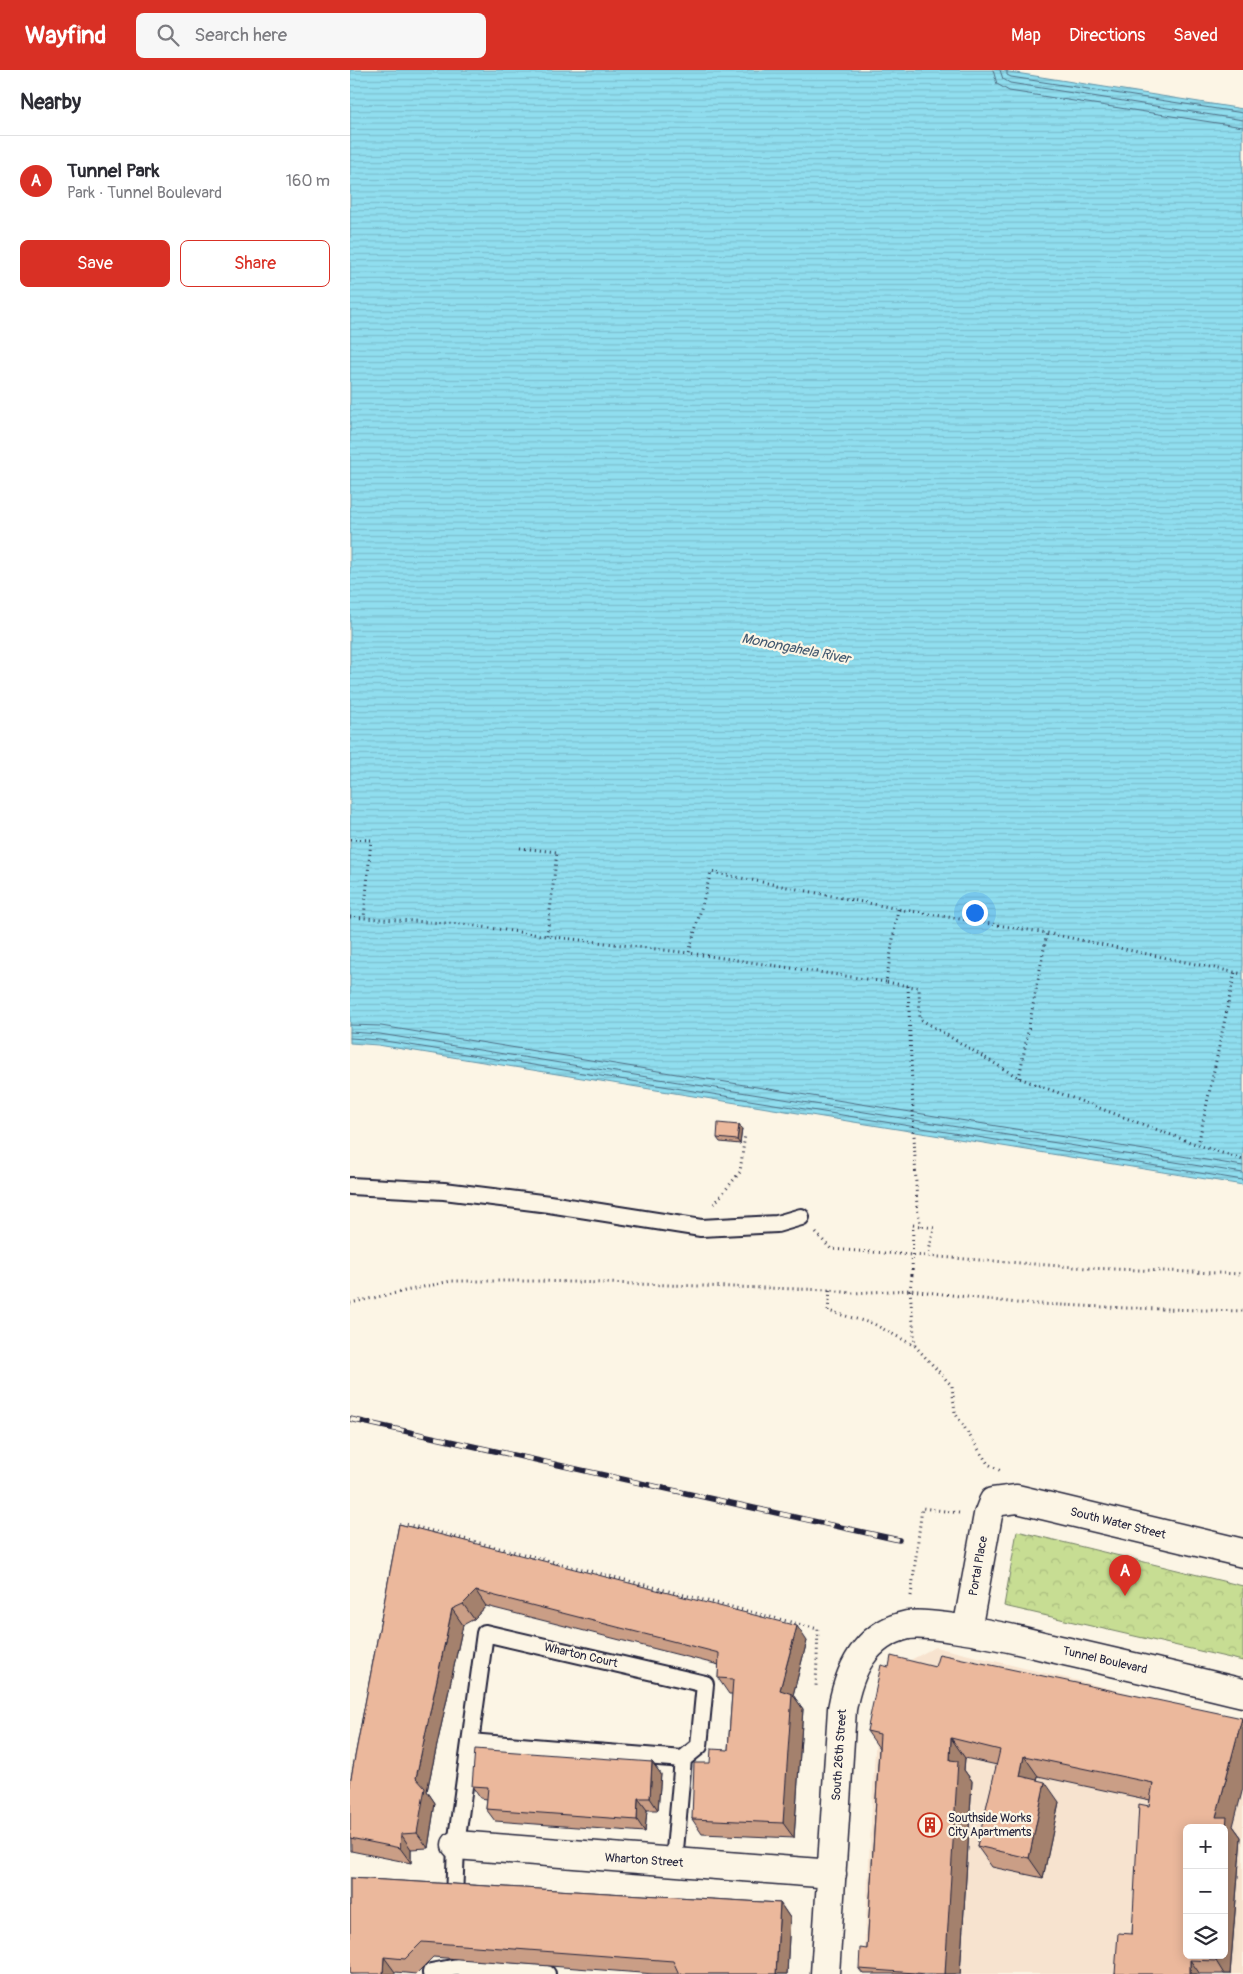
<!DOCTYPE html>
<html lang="en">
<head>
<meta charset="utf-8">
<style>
	:root { --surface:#fff; --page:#f7f7f7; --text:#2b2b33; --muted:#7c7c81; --line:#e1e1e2; --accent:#d93025 }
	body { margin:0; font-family:Pangolin,sans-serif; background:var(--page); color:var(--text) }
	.controls { position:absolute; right:15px; bottom:15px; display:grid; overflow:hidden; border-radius:8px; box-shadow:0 2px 12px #0003 }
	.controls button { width:45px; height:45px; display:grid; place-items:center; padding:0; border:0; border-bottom:1px solid var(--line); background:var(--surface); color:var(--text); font:25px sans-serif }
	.you { position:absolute; left:624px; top:842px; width:18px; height:18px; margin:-12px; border:4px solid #fff; border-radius:50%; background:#1a73e8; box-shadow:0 0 0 8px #1a73e833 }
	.badge { display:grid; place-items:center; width:32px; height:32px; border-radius:50%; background:var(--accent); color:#fff; font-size:16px; font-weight:700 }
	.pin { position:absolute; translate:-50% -41px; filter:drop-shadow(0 1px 2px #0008) }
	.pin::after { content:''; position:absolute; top:26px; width:18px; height:15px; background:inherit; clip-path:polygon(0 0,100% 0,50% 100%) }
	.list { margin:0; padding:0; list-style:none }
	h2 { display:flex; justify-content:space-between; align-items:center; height:65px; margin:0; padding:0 20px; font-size:21px }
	h2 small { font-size:16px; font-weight:400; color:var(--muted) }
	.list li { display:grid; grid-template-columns:32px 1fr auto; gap:15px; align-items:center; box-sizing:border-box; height:90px; padding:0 20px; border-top:1px solid var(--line) }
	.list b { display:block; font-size:19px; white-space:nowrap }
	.list p { margin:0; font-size:16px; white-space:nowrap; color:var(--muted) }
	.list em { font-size:16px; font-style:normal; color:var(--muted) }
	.actions { display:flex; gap:10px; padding:15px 20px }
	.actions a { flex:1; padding:11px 0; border:1px solid var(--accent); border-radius:8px; text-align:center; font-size:18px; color:var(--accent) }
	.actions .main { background:var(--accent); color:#fff }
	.icon { flex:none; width:28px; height:28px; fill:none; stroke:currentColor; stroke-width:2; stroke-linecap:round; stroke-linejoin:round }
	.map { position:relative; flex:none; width:893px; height:1904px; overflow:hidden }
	header { display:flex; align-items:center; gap:30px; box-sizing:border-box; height:70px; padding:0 25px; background:var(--accent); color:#fff }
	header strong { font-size:24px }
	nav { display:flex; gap:28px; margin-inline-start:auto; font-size:18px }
	.search { width:350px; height:45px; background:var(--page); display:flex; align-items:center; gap:12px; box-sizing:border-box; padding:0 18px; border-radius:8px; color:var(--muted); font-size:19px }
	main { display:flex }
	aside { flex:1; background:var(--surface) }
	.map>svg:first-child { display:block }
	.built { fill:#f7e3cf; fill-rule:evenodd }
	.forest { fill:url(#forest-crowns); stroke:#748067 }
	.water { fill:url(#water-rules); stroke:#6493a7 }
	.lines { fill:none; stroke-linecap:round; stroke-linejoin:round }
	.shore { stroke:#4e6d83; stroke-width:1 }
	.service-casing { stroke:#22223b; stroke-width:20 }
	.minor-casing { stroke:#22223b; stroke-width:31 }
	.path { stroke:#22223b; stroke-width:3; stroke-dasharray:1 4; stroke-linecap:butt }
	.service { stroke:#fcf5e5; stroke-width:16 }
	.minor { stroke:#fcf5e5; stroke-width:28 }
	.rail-casing { stroke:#22223b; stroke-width:5.5 }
	.rail { stroke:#fcf5e5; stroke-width:4; stroke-dasharray:11; stroke-linecap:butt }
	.path-bridge { stroke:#22223b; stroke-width:3; stroke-dasharray:1 4; stroke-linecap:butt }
	.wall { fill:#ca9e86; stroke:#22223b }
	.shaded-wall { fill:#a4816d; stroke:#22223b }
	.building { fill:#ebb89c; stroke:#22223b }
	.labels { text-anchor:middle; stroke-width:4.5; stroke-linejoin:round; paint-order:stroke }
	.street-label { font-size:12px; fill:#22223b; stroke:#fcf5e5 }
	.poi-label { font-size:12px; fill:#22223b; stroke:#fcf5e5; text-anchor:start }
	.water-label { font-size:14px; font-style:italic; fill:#435a71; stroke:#fcf5e5 }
</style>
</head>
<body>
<header>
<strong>Wayfind</strong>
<div class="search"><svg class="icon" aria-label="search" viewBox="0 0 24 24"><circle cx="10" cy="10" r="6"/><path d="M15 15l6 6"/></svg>Search here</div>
<nav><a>Map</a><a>Directions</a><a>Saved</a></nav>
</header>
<main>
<aside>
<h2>Nearby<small></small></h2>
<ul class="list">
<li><span class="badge">A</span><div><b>Tunnel Park</b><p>Park · Tunnel Boulevard</p></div><em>160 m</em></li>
</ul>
<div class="actions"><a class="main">Save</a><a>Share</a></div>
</aside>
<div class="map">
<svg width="893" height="1904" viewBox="0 0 893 1904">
	<defs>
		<pattern id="forest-crowns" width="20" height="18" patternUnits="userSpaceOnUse" patternTransform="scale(1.25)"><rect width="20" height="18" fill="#c7dd93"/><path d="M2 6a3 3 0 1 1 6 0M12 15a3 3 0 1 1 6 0" fill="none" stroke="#abbd80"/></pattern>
		<pattern id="water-rules" width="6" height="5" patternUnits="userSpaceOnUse" patternTransform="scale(1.25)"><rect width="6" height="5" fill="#90deef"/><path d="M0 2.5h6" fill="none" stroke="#7cbece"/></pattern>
	</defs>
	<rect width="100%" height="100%" fill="#fcf5e5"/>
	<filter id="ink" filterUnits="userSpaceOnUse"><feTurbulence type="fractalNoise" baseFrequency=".02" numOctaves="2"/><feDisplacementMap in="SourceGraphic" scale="10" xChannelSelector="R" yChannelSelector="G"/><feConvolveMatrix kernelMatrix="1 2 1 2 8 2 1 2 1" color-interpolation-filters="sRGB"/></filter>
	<g filter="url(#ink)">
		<!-- built -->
		<path class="built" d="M585,1577L893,1650V1904H513L529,1607ZM837,1758H874V1885H837Z"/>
		<!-- forest -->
		<path class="forest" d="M667,1461L893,1516V1591L654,1536Z"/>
		<!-- water -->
		<path class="water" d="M0,0H647L893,39V1115L28,975L0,973Z"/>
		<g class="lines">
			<!-- shore -->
			<path class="shore" d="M643,0L647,14L659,21L893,57
				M650,0L653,9L660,13L893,50
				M657,0V5L661,7L893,43
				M0,955L31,956L893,1096
				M0,962L30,964L893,1103
				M0,968L29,970L893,1110"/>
			<!-- service casing -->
			<g class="service-casing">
				<path id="service" d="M0,1116L94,1121L199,1134L351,1158L427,1154L451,1147
					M120,1672L333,1689
					M104,1829L106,1775L135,1563L355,1614L349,1676L333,1689L324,1792
					M81,1904V1902L107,1897L197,1904"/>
			</g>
			<!-- minor casing -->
			<g class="minor-casing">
				<path id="minor" d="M617,1560L638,1445L643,1432L667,1429L893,1483
					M106,1775L482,1804
					M475,1904L492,1639C499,1600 515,1564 558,1555C573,1553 588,1556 603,1558C632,1562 661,1568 689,1575C757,1591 825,1606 893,1623"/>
			</g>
			<!-- path -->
			<path class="path" d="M0,769L21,770L14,848L112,854L197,866
				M170,778L207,782L197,866L339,883
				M548,839L536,912L569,918L570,949L669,1008L848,1075L893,1090
				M0,847L14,848
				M536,912L339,883L361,802L548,839L697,863L893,904
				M558,916L567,1138L571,1156
				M669,1008L697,863
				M848,1075L885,902
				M364,1134L390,1102L395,1064
				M563,1155L584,1158L578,1186
				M466,1163L481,1179L738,1198L893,1204
				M562,1205L560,1220L565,1275
				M480,1220L478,1241L524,1254L565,1276L602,1316L605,1343L638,1394L653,1402
				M0,1233L101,1211H189L480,1220L501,1223L560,1220L667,1233L777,1238L893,1241
				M54,1457L55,1454L468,1559L466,1616
				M561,1526L572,1438L609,1443"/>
			<!-- service -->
			<use href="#service" class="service"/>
			<!-- minor -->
			<use href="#minor" class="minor"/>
			<!-- rail casing -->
			<g class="rail-casing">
				<path id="rail" d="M0,1349L549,1470"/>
			</g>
			<!-- rail -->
			<use href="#rail" class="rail"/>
			<!-- path-bridge -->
			<path class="path-bridge" d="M562,1205L563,1155"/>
		</g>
		<!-- wall -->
		<path class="wall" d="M392,1059L390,1074L370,1072L367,1068Z
			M49,1454L457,1571L443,1625L453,1639L444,1768L352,1764L342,1749L360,1693L378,1680L382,1624H379L368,1608L369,1595L136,1536L124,1549L113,1555L77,1721L85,1733L78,1778L61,1779V1793L1,1781L0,1713Z
			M539,1597H585L883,1756L891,1767L880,1904H765L782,1864L800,1730L688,1706L687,1710L709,1732L693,1808L642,1797L627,1776L647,1695L615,1688L614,1700L622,1711L610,1904H513L509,1899L517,1879L529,1678L517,1661Z
			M302,1692L311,1704L308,1740H297L295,1762L145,1751L136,1739L137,1729L130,1728L122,1716Z
			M0,1808L430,1833L440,1848L437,1904H304L83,1887L66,1904L45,1902L0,1904Z"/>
		<!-- shaded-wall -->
		<path class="shaded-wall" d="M389,1055L392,1059L390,1074L387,1070Z
			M126,1521L136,1536L124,1549L113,1534Z
			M102,1539L113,1555L77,1721L85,1733L78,1778L67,1763L66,1708Z
			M447,1556L457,1571L443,1625L453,1639L444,1768L433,1753L430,1620Z
			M892,1648L893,1649V1718L883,1756L891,1767L880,1904H874L866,1891V1885H874V1778L866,1747Z
			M601,1668L615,1688L614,1700L622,1711L610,1904H595L600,1690Z
			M674,1686L688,1706L684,1726L670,1706Z
			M302,1692L311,1704L308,1740L300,1728Z
			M695,1712L709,1732L693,1808L679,1788Z
			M288,1728L297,1740L295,1762L287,1750Z
			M51,1764L61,1779V1793L50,1778Z
			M430,1833L440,1848L437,1904H426Z
			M34,1887L45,1902V1904H33Z
			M840,1890L850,1904H840Z"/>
		<!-- building -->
		<path class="building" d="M368,1053L389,1055L387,1070L367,1068Z
			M49,1454L447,1556L430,1620L442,1624L433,1753L342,1749L344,1693H360L361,1679L378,1680L383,1609L368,1608L369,1583L126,1521L113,1534L102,1539L66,1708L75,1718L67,1763L51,1764L50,1778L0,1768V1713Z
			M589,1584L892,1648L866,1747H877L874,1778V1758H837V1885H866V1891L840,1890V1904H765L768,1863L782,1864L789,1734L799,1736L803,1713L674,1686L670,1706L695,1712L679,1788L627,1776L650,1680L601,1668L600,1690L608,1691L595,1904H579L509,1899L510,1878L517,1879L530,1664L517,1661L531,1595L539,1597L541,1586L585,1597Z
			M125,1679L302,1692L300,1728H288L287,1750L136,1739L138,1717L122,1716Z
			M0,1808L430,1833L426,1904H329L323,1891L72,1872L55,1889L34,1887L33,1904H0Z"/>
	</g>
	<!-- icons -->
	<defs>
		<g id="building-ring" transform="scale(1.25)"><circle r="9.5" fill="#fcf5e5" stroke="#c8321e" stroke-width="1.5"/><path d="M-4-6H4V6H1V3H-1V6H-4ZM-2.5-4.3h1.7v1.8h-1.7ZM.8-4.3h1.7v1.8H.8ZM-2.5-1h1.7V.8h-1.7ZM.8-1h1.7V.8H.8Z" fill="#c8321e"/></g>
	</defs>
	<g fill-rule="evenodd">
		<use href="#building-ring" x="580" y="1755"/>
	</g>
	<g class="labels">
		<!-- street labels -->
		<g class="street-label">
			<text transform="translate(768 1453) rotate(14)" y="4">South Water Street</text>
			<text transform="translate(628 1496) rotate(-80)" y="4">Portal Place</text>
			<text transform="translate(231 1585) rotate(13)" y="4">Wharton Court</text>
			<text transform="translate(755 1590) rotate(13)" y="4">Tunnel Boulevard</text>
			<text transform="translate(489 1685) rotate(-86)" y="4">South 26th Street</text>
			<text transform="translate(294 1790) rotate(4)" y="4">Wharton Street</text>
		</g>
		<!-- poi labels -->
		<g class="poi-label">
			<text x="598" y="1752">Southside Works<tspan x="598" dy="14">City Apartments</tspan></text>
		</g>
		<!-- water labels -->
		<g class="water-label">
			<text transform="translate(446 578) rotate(11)" y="5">Monongahela River</text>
		</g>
	</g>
</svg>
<div class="controls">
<button>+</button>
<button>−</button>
<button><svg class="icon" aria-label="layers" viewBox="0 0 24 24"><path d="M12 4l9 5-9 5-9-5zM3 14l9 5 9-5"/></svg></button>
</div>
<div class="you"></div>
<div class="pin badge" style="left:775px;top:1526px">A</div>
</div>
</main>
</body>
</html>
